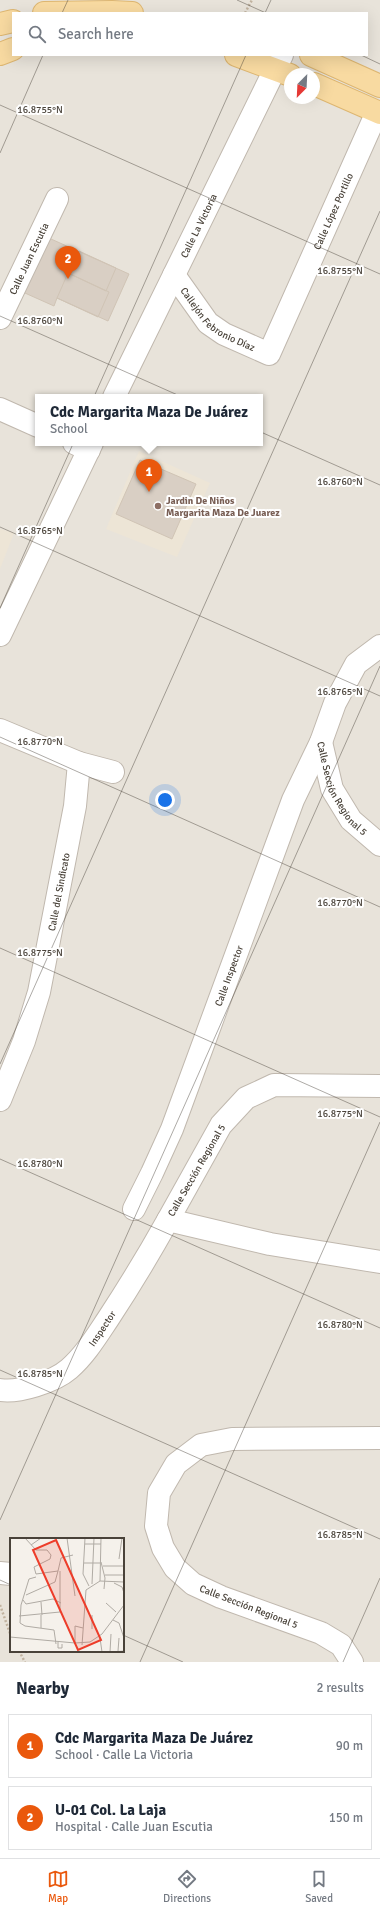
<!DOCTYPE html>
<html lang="en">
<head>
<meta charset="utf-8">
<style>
	:root { --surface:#fff; --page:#f6f6f7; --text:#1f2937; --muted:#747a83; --line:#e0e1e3; --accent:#ea580c }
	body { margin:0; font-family:Signika,sans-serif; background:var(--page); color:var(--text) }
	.compass { position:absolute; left:284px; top:68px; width:36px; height:36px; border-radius:50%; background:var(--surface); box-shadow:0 4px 16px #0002; rotate:204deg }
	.you { position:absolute; left:165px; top:800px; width:14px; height:14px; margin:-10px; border:3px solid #fff; border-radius:50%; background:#1a73e8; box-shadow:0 0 0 6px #1a73e833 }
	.badge { display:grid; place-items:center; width:26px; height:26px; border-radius:50%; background:var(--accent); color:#fff; font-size:13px; font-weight:700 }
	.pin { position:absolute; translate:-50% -33px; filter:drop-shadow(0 1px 2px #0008) }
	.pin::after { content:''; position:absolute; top:21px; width:14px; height:12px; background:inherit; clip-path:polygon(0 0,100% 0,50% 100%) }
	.popup { position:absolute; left:35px; top:394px; width:228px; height:52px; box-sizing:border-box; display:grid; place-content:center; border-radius:0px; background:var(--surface); filter:drop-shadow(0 1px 3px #0005); font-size:13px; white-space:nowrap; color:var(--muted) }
	.popup b { font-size:15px; color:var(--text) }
	.popup::after { content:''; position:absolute; left:50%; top:100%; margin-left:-8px; border:8px solid transparent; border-top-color:var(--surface) }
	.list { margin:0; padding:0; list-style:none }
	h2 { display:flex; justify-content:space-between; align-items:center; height:52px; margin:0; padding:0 16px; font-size:17px }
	h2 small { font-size:13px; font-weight:400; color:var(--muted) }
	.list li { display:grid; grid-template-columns:26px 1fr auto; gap:12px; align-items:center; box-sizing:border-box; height:64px; margin:0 8px 8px; padding:0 8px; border:1px solid var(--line); border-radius:0px }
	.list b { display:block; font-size:15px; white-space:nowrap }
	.list p { margin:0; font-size:13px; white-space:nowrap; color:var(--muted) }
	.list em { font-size:13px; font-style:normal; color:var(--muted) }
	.icon { flex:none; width:22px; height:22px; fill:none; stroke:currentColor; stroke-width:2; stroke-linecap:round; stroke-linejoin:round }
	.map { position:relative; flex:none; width:380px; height:1662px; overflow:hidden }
	.search { position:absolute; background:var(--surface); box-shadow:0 4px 16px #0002; left:12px; right:12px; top:12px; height:44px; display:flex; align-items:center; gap:10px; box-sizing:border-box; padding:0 14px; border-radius:0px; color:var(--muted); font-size:15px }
	.sheet { height:196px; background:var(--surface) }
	nav { display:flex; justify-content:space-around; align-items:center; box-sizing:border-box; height:56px; border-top:1px solid var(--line); background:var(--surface); font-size:11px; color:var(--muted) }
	nav a { display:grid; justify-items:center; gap:2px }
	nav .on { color:var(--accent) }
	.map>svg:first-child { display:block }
	.residential { fill:#e8e3da; fill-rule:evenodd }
	.education { fill:#ede5d6 }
	.building { fill:#d9cfc4; stroke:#d0c4b5 }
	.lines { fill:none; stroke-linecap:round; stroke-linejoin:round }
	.minor-casing { stroke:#c0b8ae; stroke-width:24 }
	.tertiary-casing { stroke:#c0b8ae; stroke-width:24 }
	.primary-casing { stroke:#ddb671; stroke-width:24 }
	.path { stroke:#c1b3a0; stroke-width:2.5; stroke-dasharray:2 2; stroke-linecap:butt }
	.minor { stroke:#fff; stroke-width:22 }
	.tertiary { stroke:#fff; stroke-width:22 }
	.primary { stroke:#f8daa1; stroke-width:22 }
	.ticks { fill:none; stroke:#494239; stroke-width:1; stroke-opacity:0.45 }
	.education-dot { fill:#8d6e63; stroke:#fff; stroke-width:1.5 }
	.labels { text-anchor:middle; stroke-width:4; stroke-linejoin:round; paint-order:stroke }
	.street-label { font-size:10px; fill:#494239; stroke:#fff }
	.education-label { font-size:10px; font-weight:bold; fill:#785e54; stroke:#fff; text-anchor:start }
	.inset-road { fill:none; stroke:#b0aba4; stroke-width:1 }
	.view { fill:#ed3d2a; fill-opacity:0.15; stroke:#ed3d2a; stroke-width:2 }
	.inset-edge { fill:none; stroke:#494239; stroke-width:2 }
	.ticks-label { font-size:10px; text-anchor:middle; fill:#494239; stroke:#fff; stroke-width:4; stroke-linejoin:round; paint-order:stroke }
</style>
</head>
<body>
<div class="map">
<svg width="380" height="1662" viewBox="0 0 380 1662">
	<rect width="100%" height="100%" fill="#f5f1eb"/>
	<!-- residential -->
	<path class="residential" d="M0,0H380V1662H0ZM13,13H367V55H13ZM290,74H314V98H290ZM38,397H260V443H38ZM11,1539H123V1651H11Z"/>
	<!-- education -->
	<path class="education" d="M139,451L210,483L177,557L106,529Z
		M0,529L14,533L0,569Z"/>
	<!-- building -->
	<path class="building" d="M31,230L129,274L108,321L57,298L54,306L7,285Z
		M79,251L116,268L106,291L68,273Z
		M68,273L109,292L98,317L57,298Z
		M140,460L196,484L172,539L116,514Z"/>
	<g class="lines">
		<!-- minor casing -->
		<g class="minor-casing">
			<g id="minor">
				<path id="s1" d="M174,275L208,323L224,334L269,354L377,112"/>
				<path id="s2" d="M0,318L57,199"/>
				<path d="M0,409L38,426"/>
				<path d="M74,443L89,450"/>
				<path d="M0,730L79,763L113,772"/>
				<path id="s3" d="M321,742L332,789L351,820L380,845"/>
				<path d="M380,1086L274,1085L246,1098L221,1125L168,1220L270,1244L380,1262"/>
				<path id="s4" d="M0,1100L24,1041L39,992L75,806L79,763"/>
				<path id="s5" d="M134,1209L152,1173L172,1129L293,800L321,742L335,703L356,664L380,646"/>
				<path id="s6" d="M0,1390C18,1393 54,1382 69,1369C85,1355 96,1337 108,1319C129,1287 149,1254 168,1220"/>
				<path d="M0,1573L11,1574"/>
				<path d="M352,1662L341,1645L321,1633L221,1597L193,1584L175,1568L163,1548L156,1526L159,1493L176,1464L201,1445L232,1439L380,1438"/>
			</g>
		</g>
		<!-- tertiary casing -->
		<g class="tertiary-casing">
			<g id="tertiary">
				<path id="s7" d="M114,397L282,55"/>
				<path d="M0,635L92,443"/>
			</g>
		</g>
		<!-- primary casing -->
		<g class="primary-casing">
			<path id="primary" d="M44,13L112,12L132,13
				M0,24L13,21
				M0,54L13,49
				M236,55L290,75
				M311,55L380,86
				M314,84L380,113"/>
		</g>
		<!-- path -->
		<path class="path" d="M245,13L252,0
			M0,1605L11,1636
			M19,1651L25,1662"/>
		<!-- minor -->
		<use href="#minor" class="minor"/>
		<!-- tertiary -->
		<use href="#tertiary" class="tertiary"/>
		<!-- primary -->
		<use href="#primary" class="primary"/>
	</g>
	<!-- ticks -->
	<path class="ticks" d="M237,0L266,13M62,13L68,0M265,13L271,0M361,55L380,64M0,105L380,274M0,153L43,55M0,316L380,485M0,527L380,696M0,608L246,55M0,737L380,907M0,948L380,1117M0,1064L380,211M0,1159L380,1328M0,1370L380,1539M0,1520L380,666M0,1580L11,1585M123,1635L183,1662M140,1662L380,1122M343,1662L380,1578"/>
	<!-- markers -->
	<circle class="education-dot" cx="158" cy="506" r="4"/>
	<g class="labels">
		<!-- street labels -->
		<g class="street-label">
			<text dy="4" stroke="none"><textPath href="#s1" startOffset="284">Calle López Portillo</textPath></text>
			<text dy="4" stroke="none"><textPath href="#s7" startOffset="191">Calle La Victoria</textPath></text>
			<text dy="4" stroke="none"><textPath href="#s2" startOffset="66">Calle Juan Escutia</textPath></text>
			<text dy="4" stroke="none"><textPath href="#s1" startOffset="64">Callejón Febronio Díaz</textPath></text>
			<text dy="4" stroke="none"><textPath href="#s3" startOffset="52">Calle Sección Regional 5</textPath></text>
			<text dy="4" stroke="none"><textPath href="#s4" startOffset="217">Calle del Sindicato</textPath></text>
			<text dy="4" stroke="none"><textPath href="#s5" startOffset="252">Calle Inspector</textPath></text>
			<text transform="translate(196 1170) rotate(-60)" y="4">Calle Sección Regional 5</text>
			<text dy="4" stroke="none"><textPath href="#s6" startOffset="126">Inspector</textPath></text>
			<text transform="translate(249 1606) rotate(21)" y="4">Calle Sección Regional 5</text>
		</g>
		<!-- education labels -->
		<g class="education-label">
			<text x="166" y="504">Jardin De Niños<tspan x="166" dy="12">Margarita Maza De Juarez</tspan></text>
		</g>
	</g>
	<!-- overview -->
	<g transform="translate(10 1538)">
		<rect width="114" height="114" fill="#f5f1eb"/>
		<path class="inset-road" d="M15,0L26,12H37L41,17L40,21L24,29L26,36L48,33L45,44L16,57M57,0L65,58M75,0L73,36L79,48M75,6H91M21,7L31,0M109,21L112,0M91,24L95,40L94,51M74,25H90M93,28H114M48,33L51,20L63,17M95,37H114M26,39L19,41L11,67L10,85L15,88L44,92L46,106M90,43L91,0M104,45L112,49L114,55M82,46L84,0M13,62L16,66L43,61L51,65M31,64L32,77M96,65L106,74M9,78L50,74V33M103,82L109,85L114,100M31,90V77M82,91V77M0,99L65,105L80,104L92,96L114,67M90,100L92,114M48,104V110H52V106M65,105V88L73,90M72,107L76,52L90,43L114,44M108,113L109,100M100,114L101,96M102,114L114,113"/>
		<path class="view" d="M46,2L91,102L68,112L23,12Z"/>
		<rect width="114" height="114" class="inset-edge"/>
	</g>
	<g class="ticks-label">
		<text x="40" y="113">16.8755°N</text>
		<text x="340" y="274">16.8755°N</text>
		<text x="40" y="324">16.8760°N</text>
		<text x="340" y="485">16.8760°N</text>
		<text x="40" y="534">16.8765°N</text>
		<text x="340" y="695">16.8765°N</text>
		<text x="40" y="745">16.8770°N</text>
		<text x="340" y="906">16.8770°N</text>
		<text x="40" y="956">16.8775°N</text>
		<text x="340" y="1117">16.8775°N</text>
		<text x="40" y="1167">16.8780°N</text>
		<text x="340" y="1328">16.8780°N</text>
		<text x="40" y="1377">16.8785°N</text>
		<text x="340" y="1538">16.8785°N</text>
	</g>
</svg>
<svg class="compass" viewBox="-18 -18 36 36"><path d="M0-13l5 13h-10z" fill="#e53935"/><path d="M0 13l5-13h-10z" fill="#747a83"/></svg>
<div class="you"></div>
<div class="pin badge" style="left:149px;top:492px">1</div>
<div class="popup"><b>Cdc Margarita Maza De Juárez</b>School</div>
<div class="pin badge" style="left:68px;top:279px">2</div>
<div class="search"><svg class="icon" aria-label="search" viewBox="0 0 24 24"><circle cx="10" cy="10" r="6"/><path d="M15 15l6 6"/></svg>Search here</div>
</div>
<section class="sheet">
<h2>Nearby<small>2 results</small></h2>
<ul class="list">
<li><span class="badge">1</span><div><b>Cdc Margarita Maza De Juárez</b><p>School · Calle La Victoria</p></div><em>90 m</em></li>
<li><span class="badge">2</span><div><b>U-01 Col. La Laja</b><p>Hospital · Calle Juan Escutia</p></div><em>150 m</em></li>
</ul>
</section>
<nav>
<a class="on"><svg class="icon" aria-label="map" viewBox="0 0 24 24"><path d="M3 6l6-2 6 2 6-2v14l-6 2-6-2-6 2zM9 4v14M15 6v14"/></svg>Map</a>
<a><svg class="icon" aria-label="directions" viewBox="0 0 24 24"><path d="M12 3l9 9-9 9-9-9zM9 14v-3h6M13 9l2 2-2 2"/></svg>Directions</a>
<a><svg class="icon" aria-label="saved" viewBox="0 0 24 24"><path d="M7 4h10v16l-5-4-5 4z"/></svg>Saved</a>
</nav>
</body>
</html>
